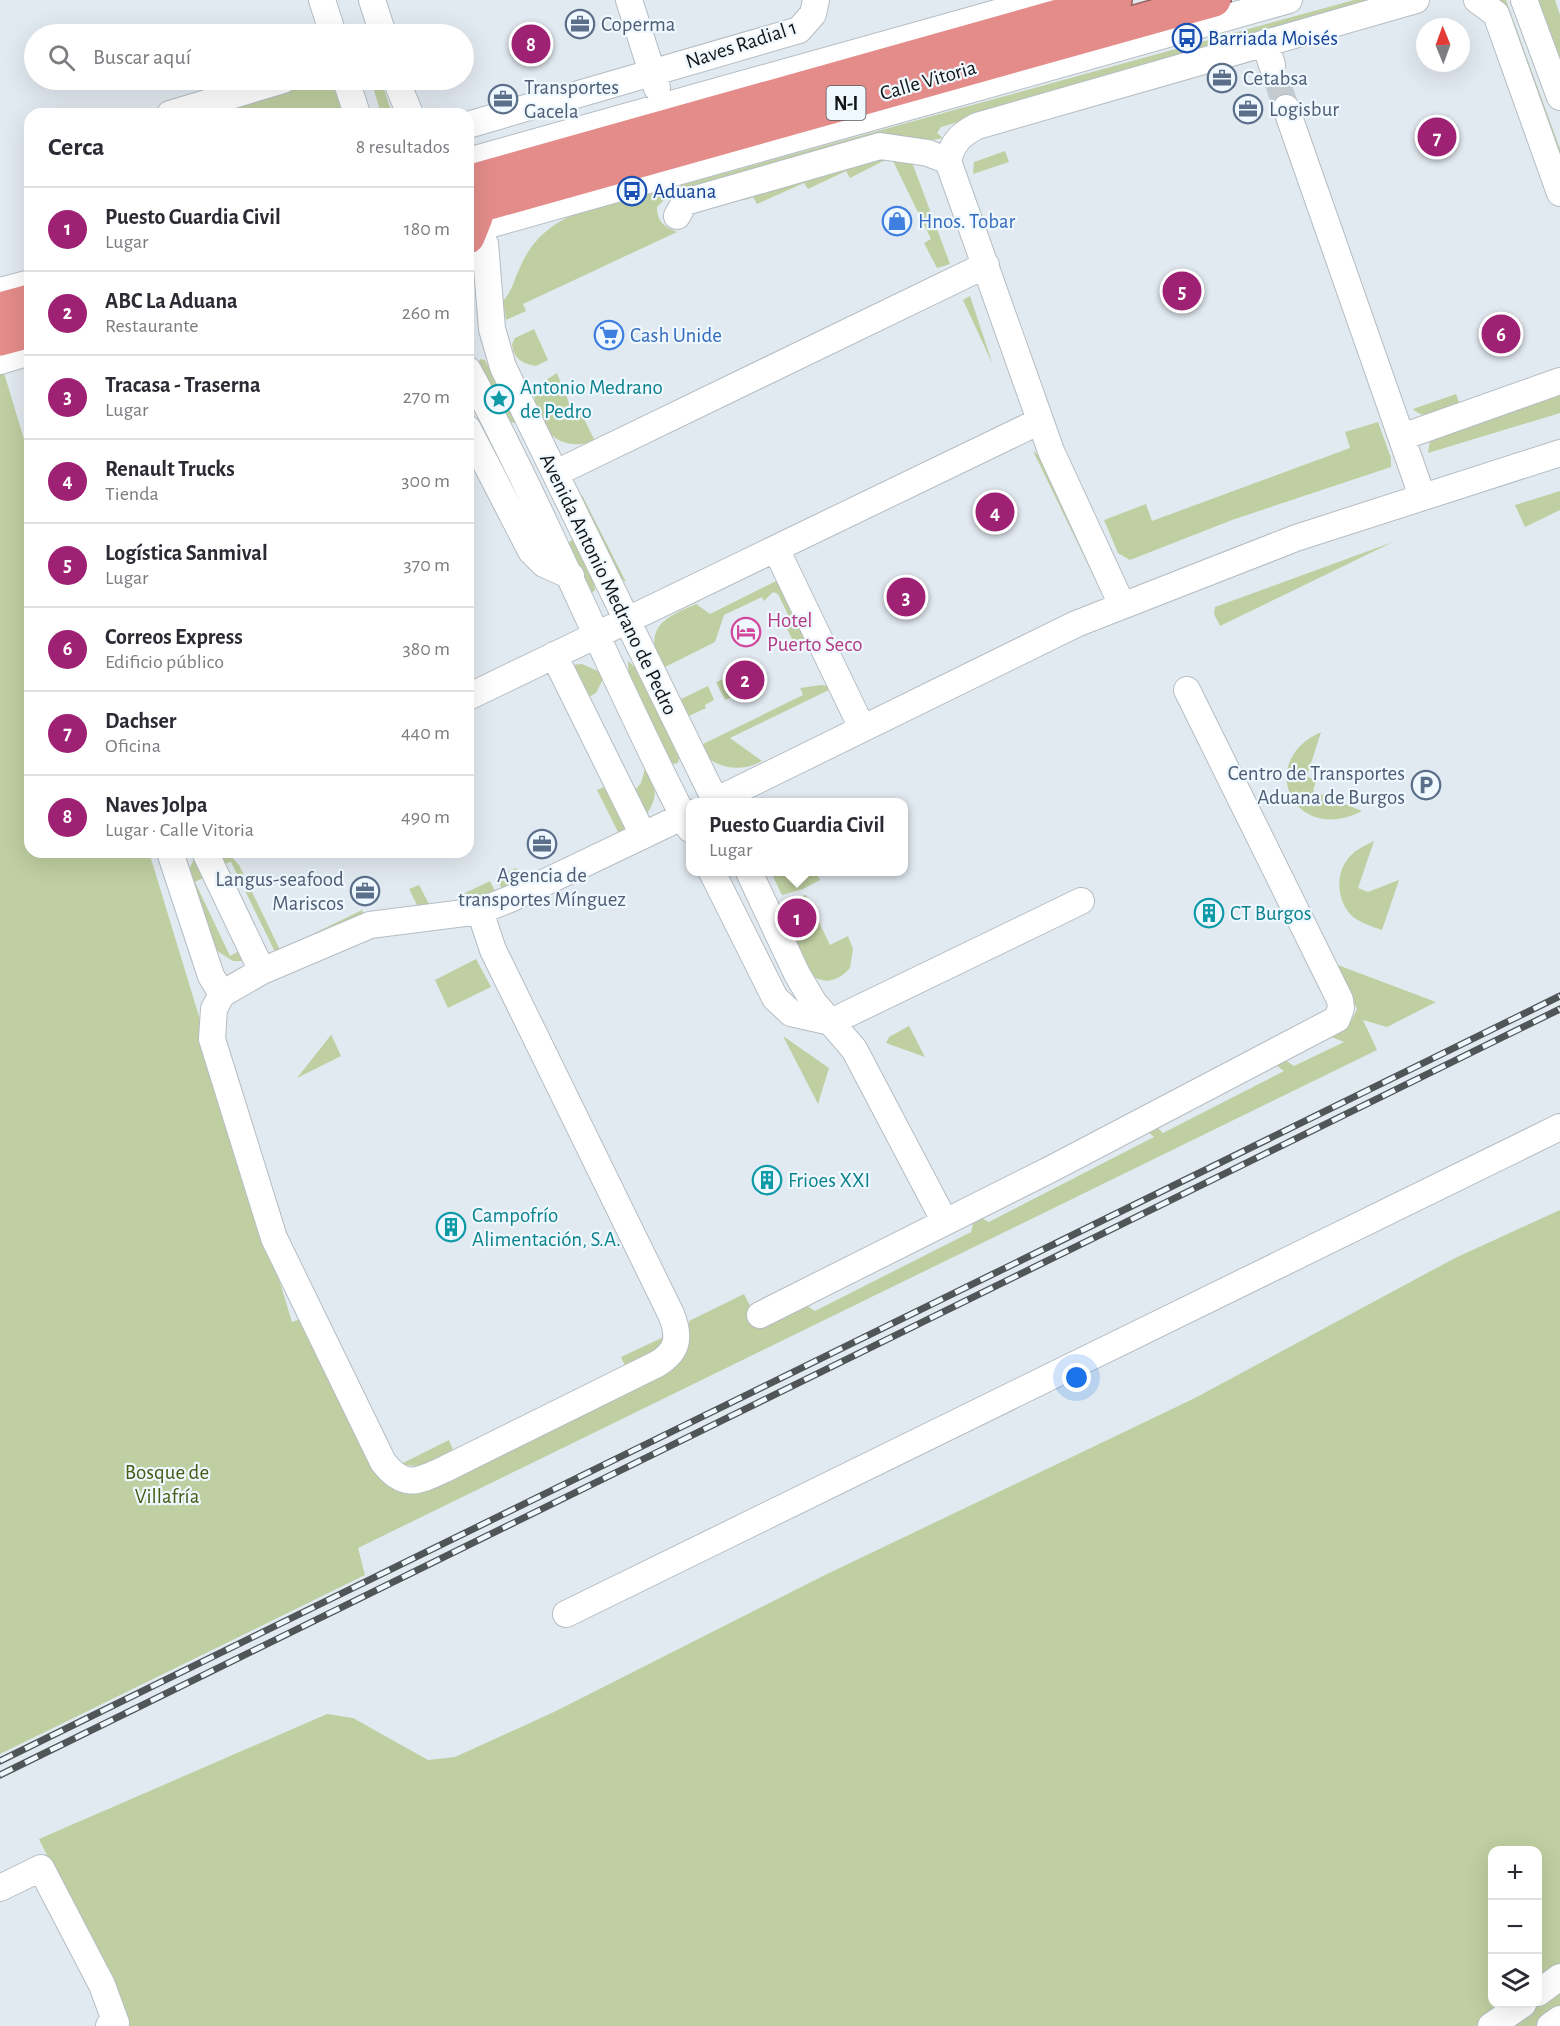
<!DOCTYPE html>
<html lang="es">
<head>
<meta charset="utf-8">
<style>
	:root { --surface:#fff; --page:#f2f2f3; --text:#2b2b33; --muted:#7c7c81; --line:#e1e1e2; --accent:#9f2174 }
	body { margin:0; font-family:"Alegreya Sans",sans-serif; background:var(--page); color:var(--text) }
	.controls { position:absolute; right:18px; bottom:18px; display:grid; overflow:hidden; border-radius:12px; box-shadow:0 6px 24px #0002 }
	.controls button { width:54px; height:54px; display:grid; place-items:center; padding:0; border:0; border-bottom:2px solid var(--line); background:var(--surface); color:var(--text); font:30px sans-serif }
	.compass { position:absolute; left:1416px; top:18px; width:54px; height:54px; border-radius:50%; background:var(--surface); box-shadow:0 6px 24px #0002; rotate:359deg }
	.you { position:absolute; left:1077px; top:1378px; width:21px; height:21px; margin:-15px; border:4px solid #fff; border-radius:50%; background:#1a73e8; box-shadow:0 0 0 9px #1a73e833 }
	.badge { display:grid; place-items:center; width:39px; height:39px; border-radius:50%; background:var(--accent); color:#fff; font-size:20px; font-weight:700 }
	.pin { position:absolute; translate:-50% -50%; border:3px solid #fff; box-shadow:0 2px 6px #0006 }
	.popup { position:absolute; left:686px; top:798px; width:222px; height:78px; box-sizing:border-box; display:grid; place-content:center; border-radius:12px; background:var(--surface); filter:drop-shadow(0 2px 4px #0005); font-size:20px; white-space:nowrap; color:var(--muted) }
	.popup b { font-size:22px; color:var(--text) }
	.popup::after { content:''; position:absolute; left:50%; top:100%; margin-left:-12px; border:12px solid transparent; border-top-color:var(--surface) }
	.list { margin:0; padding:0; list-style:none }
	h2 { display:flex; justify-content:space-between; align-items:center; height:78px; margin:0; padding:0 24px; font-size:26px }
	h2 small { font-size:20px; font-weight:400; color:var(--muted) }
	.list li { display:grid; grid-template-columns:39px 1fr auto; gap:18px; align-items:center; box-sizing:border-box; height:84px; padding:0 24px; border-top:2px solid var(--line) }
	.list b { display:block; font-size:22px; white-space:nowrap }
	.list p { margin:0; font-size:20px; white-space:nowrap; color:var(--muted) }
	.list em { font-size:20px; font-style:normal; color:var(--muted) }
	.icon { flex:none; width:33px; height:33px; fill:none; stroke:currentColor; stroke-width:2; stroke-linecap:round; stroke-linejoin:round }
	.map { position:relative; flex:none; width:1560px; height:2026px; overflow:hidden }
	.search { position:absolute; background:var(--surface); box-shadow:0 6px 24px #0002; left:24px; top:24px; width:450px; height:66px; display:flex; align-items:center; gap:15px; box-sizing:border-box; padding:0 21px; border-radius:33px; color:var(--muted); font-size:22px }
	.panel { position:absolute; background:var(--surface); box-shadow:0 6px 24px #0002; left:24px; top:108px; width:450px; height:750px; border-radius:18px }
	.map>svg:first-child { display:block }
	.green { fill:#bfcfa1; fill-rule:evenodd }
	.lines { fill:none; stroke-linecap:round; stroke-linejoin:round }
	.minor-tunnel { stroke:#c3cad0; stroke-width:26; stroke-dasharray:26 13; stroke-linecap:butt }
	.minor-casing { stroke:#b5bdc3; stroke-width:28 }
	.highway-casing { stroke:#9a6262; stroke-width:36 }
	.minor { stroke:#fff; stroke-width:26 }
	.highway { stroke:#e48c8a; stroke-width:33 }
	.rail-casing { stroke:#505558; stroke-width:7 }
	.rail { stroke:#eff8fe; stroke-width:4.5; stroke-dasharray:14; stroke-linecap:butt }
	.labels { text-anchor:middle; stroke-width:4.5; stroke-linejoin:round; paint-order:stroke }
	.shield { fill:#eff8fe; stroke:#54595c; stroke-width:1.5 }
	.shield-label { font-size:20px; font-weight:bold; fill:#121517 }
	.service-label { font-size:21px; fill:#4e5e75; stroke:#eff8fe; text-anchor:start }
	.transit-label { font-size:21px; fill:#164399; stroke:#eff8fe; text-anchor:start }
	.street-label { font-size:21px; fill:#121517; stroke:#eff8fe }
	.shop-label { font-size:21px; fill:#366cbe; stroke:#eff8fe; text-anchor:start }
	.culture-label { font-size:21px; fill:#0d838f; stroke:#eff8fe; text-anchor:start }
	.hotel-label { font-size:21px; fill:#b23c85; stroke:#eff8fe; text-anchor:start }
	.park-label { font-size:21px; fill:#485b15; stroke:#eff8fe }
</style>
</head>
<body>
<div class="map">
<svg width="1560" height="2026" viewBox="0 0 1560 2026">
	<rect width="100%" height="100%" fill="#e2eaf1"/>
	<!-- green -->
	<path class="green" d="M1354,0H1386L941,127L937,133L943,138L918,143L872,139L664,200L657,207C657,221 663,226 677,232L523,304L526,311L506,320L503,301C512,291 513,283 518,272C529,244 545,228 572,215Z
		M1495,0H1506L1560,149V175Z
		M1536,0H1555L1560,15V65Z
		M371,80H381L392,114H381Z
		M310,81C337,80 340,91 347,114H221L222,109Z
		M1005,151L1009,162L973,174L974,162Z
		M883,152L887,159L850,178L846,171L808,189L804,183L757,204L753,197L745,200L747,191Z
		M891,157L910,161L913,165L950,264L937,268L924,243L931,239Z
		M970,296L993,365L963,300Z
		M534,329L548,360L536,366C522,364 513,358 512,344L515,338Z
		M480,359L485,360L517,424L505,420L478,364Z
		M4,373L30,459V852H149L292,1322L300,1319L381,1479L396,1490L406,1491L681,1360L689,1340V1321L744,1294L761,1328L806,1305L815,1311L971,1232L975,1215L989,1222L1154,1137L1145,1129L1154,1124L1163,1133L1284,1071L1273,1063L1282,1058L1294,1066L1344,1042L1329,1036L1350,1023L1357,1009L1335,964L1436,1002L1387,1027L1363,1020L1377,1050L358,1548L365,1575L0,1754V374Z
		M557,373L572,410L580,411L595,441C570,449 551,442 540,419C529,394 535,386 557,373Z
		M1560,388V413L1428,453L1430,440Z
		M1456,394L1460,405C1446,410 1425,422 1413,409Z
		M1378,422L1391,458V467L1232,520L1130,560L1118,553L1104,520L1146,504L1152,521L1350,448L1345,432Z
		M1033,451L1041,457L1092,562L1093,575Z
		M1560,491V510L1525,527L1515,505Z
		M582,495L626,582L618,577L581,502Z
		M573,539L594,583L595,590L593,592L589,591L567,544Z
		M1393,542L1220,626L1214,614L1215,607Z
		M782,578L807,639L796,647L786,627L792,623L778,594L773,592L764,601L762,597L724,615L715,642L659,670C646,626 660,620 696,604L710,614Z
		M628,661L646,677L681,748L678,763L673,764L664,756L629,684Z
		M582,664L600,672L603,679L596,693L585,699L569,665Z
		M728,677L737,695L725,700L716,682Z
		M821,685L835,687L730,738L762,761C739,774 713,768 697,747L803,695L800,688Z
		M708,686L714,700L705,705L706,708L687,717L679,700Z
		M1321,732L1307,776L1316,781L1313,791L1362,811C1294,846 1254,762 1321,732Z
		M646,765C657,790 659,797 643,820L631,795L641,783Z
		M611,784L632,827L619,834L597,790Z
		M1374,841L1358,888L1368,892L1399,880L1382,930C1373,927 1364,924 1356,919C1338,907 1334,877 1347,860C1353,851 1364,846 1374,841Z
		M216,852H227L239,865L280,950L362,910L364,916L277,956L231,862L222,865Z
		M196,854L207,876L195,882L230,956L243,949L250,961H233L214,949L192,888L189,870Z
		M516,868L522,880L502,890L497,877Z
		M771,872H816L820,880L803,889L782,895Z
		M490,881L496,893L466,901L465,893Z
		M419,885L429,904L418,907L409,889Z
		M806,895L830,945L848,936L853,949L850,968C837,982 825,985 809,974L778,908L782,901Z
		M476,959L491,987L448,1008L435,980Z
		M909,1026L925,1057L886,1043L889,1037Z
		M331,1034L341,1056L297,1078L331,1035Z
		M783,1036L829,1068L818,1104Z
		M1560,1210V2026H130L39,1839L327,1714L353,1718L428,1760L455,1757L554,1712L825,1575L1195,1398L1455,1258ZM1492,1850H1538V2004H1492Z
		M668,1335L667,1340L654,1351L625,1366L621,1357Z
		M449,1440L453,1450L421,1466L399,1465Z"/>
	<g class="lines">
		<!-- minor-tunnel -->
		<path class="minor-tunnel" d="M1265,43L1286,108"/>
		<!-- minor casing -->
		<g class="minor-casing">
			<path id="minor" d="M322,0L333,34
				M372,0L383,34
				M629,0L657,88
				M1477,0L1496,14L1560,193
				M1524,0L1560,97
				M1265,43L1272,65
				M346,80L357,114
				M396,80L410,114
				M541,105L799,30L813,14L816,0
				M1286,108L1422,496
				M170,114L283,80
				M468,125L529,107
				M468,161L1043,0
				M677,216L685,202L880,146L928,153L948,161
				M0,291L30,283
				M0,361L30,352
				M468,370C549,519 611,678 690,829
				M468,429L531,551L544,564L571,576
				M1402,437L1560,381
				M556,473L986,265
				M776,549L862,728
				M1122,605L1051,451L948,161C953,142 960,135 977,126L1416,0
				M554,655L643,835
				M468,697L1040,421
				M713,802L1076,624L1296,538L1560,453
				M716,802L503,367L492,329L485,244L474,227L492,224L1289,0
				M170,852L211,976L222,994
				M205,852L262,971
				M712,872L775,998L791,1013L831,1022
				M749,872L797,974L814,1003L854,1049L945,1222
				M480,911L493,950L671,1314C680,1336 679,1351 657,1364L445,1469C417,1482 404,1489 383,1462L274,1238L212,1039L214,1009L222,994L262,971L370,925L480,911L510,899L690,813
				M831,1022L1081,901
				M760,1315L1053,1168L1337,1019L1341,1008L1340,1000L1187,690
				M566,1614L1560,1127
				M0,1888L41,1868L102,1985L116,2023L109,2026
				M1538,1993L1560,1977
				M1491,2026L1523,2004
				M1550,2026L1560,2019"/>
		</g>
		<!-- highway casing -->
		<g class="highway-casing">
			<path id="highway" d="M468,182L1115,0
				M468,209L1214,0
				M468,237L476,217L473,190
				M0,309L30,301
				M0,339L30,331"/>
		</g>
		<!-- minor -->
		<use href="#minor" class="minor"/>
		<!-- highway -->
		<use href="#highway" class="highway"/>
		<!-- rail casing -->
		<g class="rail-casing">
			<path id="rail" d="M0,1761L1560,996
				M0,1775L1560,1009"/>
		</g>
		<!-- rail -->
		<use href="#rail" class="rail"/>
	</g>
	<!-- icons -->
	<defs>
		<g id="office-ring" transform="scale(1.5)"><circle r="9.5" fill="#eff8fe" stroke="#5c6f8a" stroke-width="1.5"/><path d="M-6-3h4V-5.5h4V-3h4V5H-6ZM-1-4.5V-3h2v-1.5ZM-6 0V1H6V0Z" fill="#5c6f8a"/></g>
		<g id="bus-ring" transform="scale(1.5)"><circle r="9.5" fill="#eff8fe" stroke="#1a4fb4" stroke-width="1.5"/><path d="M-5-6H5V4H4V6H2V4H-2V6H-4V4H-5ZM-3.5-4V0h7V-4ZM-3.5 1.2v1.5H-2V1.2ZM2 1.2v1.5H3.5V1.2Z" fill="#1a4fb4"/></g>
		<g id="shop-ring" transform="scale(1.5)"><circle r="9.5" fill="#eff8fe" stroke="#3f7fe0" stroke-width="1.5"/><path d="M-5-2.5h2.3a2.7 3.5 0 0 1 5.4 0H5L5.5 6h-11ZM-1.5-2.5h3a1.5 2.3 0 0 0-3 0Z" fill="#3f7fe0"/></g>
		<g id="supermarket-ring" transform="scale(1.5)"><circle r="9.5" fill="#eff8fe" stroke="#3f7fe0" stroke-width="1.5"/><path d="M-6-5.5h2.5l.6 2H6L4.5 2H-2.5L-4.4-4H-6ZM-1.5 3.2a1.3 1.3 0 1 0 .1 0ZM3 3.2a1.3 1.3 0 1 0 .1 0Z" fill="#3f7fe0"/></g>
		<g id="sight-ring" transform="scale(1.5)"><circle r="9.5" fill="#eff8fe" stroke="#0f9aa8" stroke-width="1.5"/><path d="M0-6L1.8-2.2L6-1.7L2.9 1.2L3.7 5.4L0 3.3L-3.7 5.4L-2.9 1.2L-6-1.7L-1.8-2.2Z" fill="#0f9aa8"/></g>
		<g id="hotel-ring" transform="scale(1.5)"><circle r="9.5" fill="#eff8fe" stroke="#d1479c" stroke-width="1.5"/><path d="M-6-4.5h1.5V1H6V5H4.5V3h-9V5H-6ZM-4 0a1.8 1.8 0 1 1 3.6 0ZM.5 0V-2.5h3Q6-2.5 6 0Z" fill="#d1479c"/></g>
		<g id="parking-ring" transform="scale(1.5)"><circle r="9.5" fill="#eff8fe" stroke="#5c6f8a" stroke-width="1.5"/><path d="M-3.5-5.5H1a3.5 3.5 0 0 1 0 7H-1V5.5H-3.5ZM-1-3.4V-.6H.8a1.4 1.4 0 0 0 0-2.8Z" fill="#5c6f8a"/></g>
		<g id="building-ring" transform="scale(1.5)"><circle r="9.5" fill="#eff8fe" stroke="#0f9aa8" stroke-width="1.5"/><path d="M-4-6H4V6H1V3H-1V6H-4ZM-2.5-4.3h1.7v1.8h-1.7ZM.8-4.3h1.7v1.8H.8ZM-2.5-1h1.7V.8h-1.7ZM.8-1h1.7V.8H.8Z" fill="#0f9aa8"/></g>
	</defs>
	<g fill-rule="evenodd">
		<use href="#office-ring" x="580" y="24"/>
		<use href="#bus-ring" x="1187" y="38"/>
		<use href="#office-ring" x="1222" y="78"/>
		<use href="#office-ring" x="503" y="99"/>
		<use href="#office-ring" x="1248" y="109"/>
		<use href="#bus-ring" x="632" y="191"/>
		<use href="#shop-ring" x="897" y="221"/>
		<use href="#supermarket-ring" x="609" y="335"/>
		<use href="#sight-ring" x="499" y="399"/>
		<use href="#hotel-ring" x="746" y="632"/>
		<use href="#parking-ring" x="1426" y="785"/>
		<use href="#office-ring" x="542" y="844"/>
		<use href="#office-ring" x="365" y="891"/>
		<use href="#building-ring" x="1209" y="913"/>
		<use href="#building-ring" x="767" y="1180"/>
		<use href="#building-ring" x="451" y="1227"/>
	</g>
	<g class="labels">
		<!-- shield labels -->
		<rect class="shield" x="826.5" y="86" width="39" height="34" rx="4.5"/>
		<g class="shield-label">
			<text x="846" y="110">N-I</text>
		</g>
		<!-- service labels -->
		<g class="service-label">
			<text x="601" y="31">Coperma</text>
			<text x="1243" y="85">Cetabsa</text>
			<text x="524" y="94">Transportes<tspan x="524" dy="24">Gacela</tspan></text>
			<text x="1269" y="116">Logisbur</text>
			<text x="1405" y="780" text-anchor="end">Centro de Transportes<tspan x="1405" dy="24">Aduana de Burgos</tspan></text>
			<text x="542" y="882" text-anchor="middle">Agencia de<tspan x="542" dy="24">transportes Mínguez</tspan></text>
			<text x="344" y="886" text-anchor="end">Langus-seafood<tspan x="344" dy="24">Mariscos</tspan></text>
		</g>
		<!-- transit labels -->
		<g class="transit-label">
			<text x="1208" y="45">Barriada Moisés</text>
			<text x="653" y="198">Aduana</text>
		</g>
		<!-- street labels -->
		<g class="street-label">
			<text transform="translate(741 44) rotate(-18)" y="7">Naves Radial 1</text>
			<text transform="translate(928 80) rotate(-16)" y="7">Calle Vitoria</text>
			<text transform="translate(609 584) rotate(64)" y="7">Avenida Antonio Medrano de Pedro</text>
		</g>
		<!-- shop labels -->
		<g class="shop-label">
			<text x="918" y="228">Hnos. Tobar</text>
			<text x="630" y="342">Cash Unide</text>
		</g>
		<!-- culture labels -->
		<g class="culture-label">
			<text x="520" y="394">Antonio Medrano<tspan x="520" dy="24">de Pedro</tspan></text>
			<text x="1230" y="920">CT Burgos</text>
			<text x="788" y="1187">Frioes XXI</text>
			<text x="472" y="1222">Campofrío<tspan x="472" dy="24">Alimentación, S.A.</tspan></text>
		</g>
		<!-- hotel labels -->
		<g class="hotel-label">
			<text x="767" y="627">Hotel<tspan x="767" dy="24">Puerto Seco</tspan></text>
		</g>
		<!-- park labels -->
		<g class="park-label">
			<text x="167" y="1479">Bosque de<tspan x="167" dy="24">Villafría</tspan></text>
		</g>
	</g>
</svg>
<div class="controls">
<button>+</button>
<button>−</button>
<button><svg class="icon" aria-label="layers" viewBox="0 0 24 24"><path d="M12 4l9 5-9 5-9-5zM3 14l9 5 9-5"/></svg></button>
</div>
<svg class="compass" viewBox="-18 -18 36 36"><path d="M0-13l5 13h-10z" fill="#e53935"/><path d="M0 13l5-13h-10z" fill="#7c7c81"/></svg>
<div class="you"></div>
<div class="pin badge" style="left:797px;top:918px">1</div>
<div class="popup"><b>Puesto Guardia Civil</b>Lugar</div>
<div class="pin badge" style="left:745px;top:680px">2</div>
<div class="pin badge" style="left:906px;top:597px">3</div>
<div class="pin badge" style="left:995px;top:512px">4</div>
<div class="pin badge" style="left:1182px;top:291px">5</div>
<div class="pin badge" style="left:1501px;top:334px">6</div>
<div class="pin badge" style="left:1437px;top:137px">7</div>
<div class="pin badge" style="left:531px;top:44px">8</div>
<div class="search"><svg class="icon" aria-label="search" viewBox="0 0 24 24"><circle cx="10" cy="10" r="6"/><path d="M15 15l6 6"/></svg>Buscar aquí</div>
<section class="panel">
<h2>Cerca<small>8 resultados</small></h2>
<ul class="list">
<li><span class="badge">1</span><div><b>Puesto Guardia Civil</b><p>Lugar</p></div><em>180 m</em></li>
<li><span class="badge">2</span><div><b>ABC La Aduana</b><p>Restaurante</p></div><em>260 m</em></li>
<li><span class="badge">3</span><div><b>Tracasa - Traserna</b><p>Lugar</p></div><em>270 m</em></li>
<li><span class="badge">4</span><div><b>Renault Trucks</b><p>Tienda</p></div><em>300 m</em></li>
<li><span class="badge">5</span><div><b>Logística Sanmival</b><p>Lugar</p></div><em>370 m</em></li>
<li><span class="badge">6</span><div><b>Correos Express</b><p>Edificio público</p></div><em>380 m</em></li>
<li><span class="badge">7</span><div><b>Dachser</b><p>Oficina</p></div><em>440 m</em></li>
<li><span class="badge">8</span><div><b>Naves Jolpa</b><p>Lugar · Calle Vitoria</p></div><em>490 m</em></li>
</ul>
</section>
</div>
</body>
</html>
